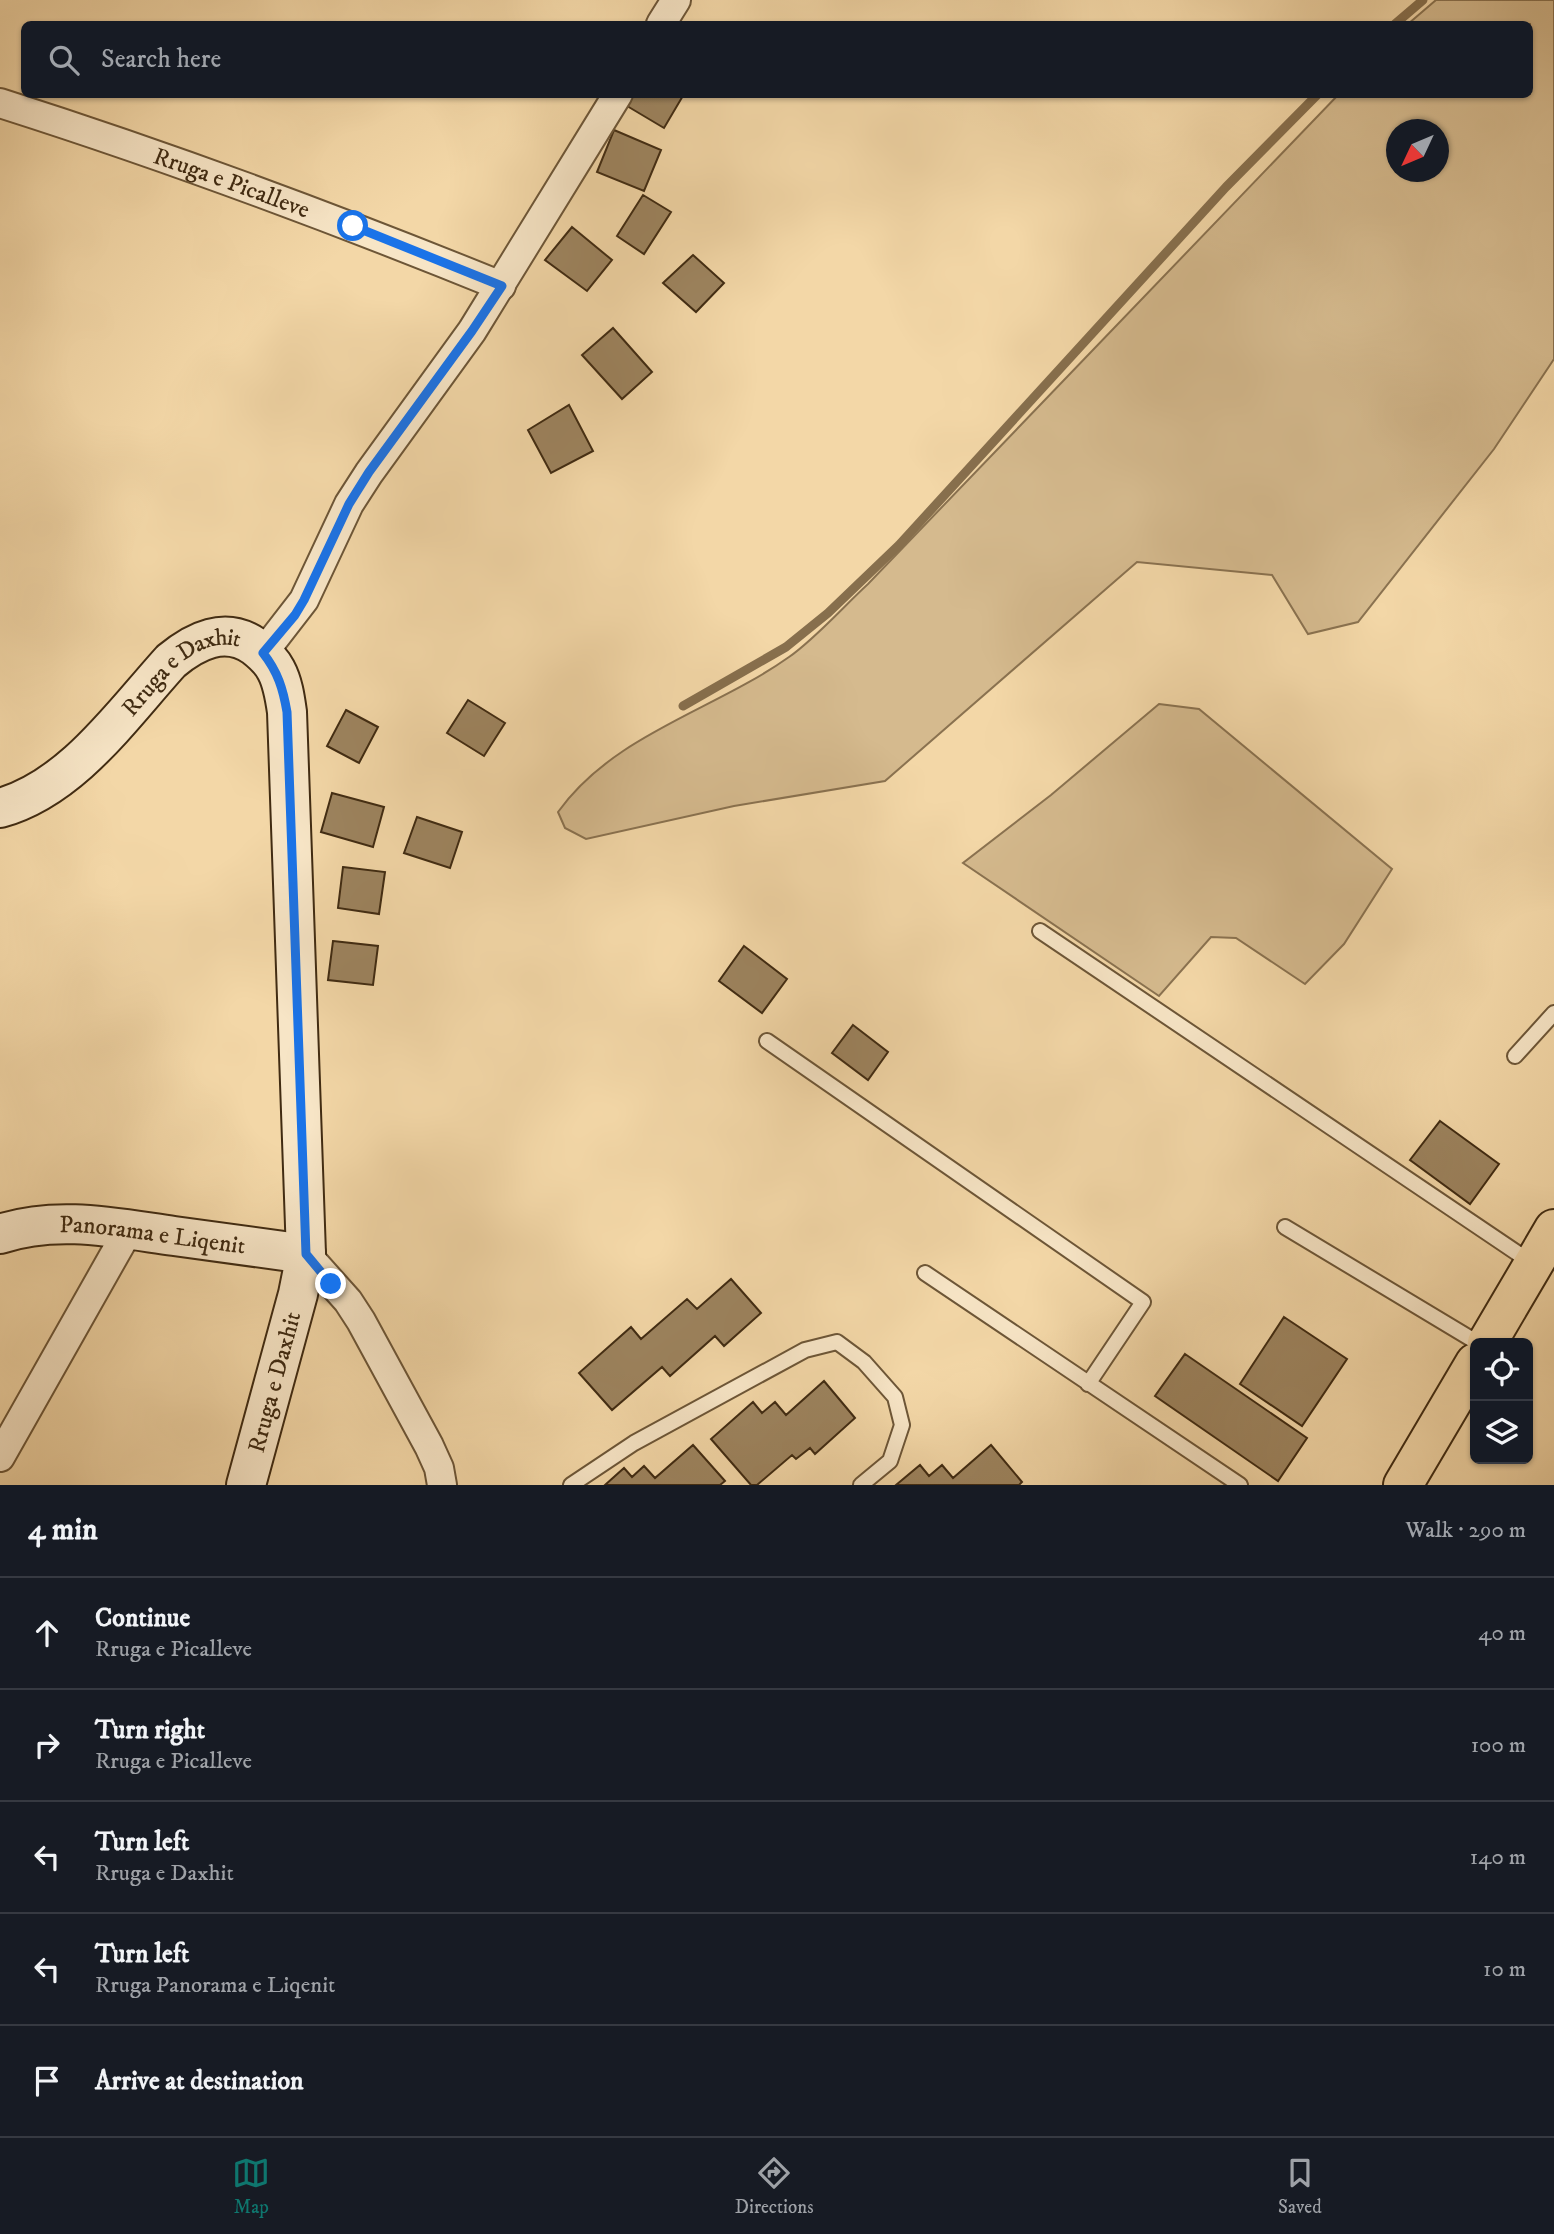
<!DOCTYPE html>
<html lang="en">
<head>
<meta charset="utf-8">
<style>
	:root { --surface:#171b24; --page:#242831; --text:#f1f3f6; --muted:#9ea1a6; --line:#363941; --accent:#0f766e }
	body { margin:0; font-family:"IM FELL DW Pica",serif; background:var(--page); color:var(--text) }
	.controls { position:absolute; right:21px; bottom:21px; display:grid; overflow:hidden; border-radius:10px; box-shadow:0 2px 5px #0004 }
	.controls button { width:63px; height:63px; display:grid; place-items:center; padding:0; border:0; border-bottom:2px solid var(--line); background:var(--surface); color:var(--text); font:35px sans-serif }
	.compass { position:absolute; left:1386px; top:119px; width:63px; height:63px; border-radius:50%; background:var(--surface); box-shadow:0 2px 5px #0004; rotate:226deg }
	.stop { position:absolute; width:21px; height:21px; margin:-16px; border:5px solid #1a73e8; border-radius:50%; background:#fff }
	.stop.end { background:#1a73e8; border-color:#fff; box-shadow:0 2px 7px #0008 }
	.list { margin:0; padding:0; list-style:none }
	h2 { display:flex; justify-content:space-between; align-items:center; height:91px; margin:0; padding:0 28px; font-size:30px }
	h2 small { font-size:23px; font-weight:400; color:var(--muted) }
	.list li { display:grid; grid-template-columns:46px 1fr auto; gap:21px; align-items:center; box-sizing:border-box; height:112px; padding:0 28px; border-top:2px solid var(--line) }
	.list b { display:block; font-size:26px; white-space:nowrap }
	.list p { margin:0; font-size:23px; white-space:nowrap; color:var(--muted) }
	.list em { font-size:23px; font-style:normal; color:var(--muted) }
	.icon { flex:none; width:38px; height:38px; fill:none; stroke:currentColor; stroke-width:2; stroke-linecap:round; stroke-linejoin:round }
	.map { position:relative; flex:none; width:1554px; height:1485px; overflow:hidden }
	.search { position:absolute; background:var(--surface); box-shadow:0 2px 5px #0004; left:21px; right:21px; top:21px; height:77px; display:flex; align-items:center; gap:18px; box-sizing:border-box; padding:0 24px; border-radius:10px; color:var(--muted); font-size:26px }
	.sheet { height:651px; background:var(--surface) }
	nav { display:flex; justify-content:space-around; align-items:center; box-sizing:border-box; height:98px; border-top:2px solid var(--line); background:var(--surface); font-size:19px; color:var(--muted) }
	nav a { display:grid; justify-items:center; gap:4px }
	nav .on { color:var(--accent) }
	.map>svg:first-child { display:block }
	.green { fill:#d5ba8e; stroke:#8a7250; stroke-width:2; fill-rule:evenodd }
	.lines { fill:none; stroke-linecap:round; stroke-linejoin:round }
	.stream { stroke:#876f4d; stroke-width:9 }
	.building { fill:#9d845f; stroke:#402b12; stroke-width:2 }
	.lane-casing { stroke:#6d5637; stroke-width:18 }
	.street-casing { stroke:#6d5637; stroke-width:32 }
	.secondary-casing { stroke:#402b12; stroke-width:42 }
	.primary-casing { stroke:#402b12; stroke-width:42 }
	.lane { stroke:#f7e5c6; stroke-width:14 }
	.street { stroke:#f7e5c6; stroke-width:28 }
	.secondary { stroke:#f7e5c6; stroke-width:38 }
	.primary { stroke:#f3d7a7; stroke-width:38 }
	.route { stroke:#1a73e8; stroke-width:9 }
	.labels { text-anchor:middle; stroke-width:5; stroke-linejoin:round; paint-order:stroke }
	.street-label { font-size:24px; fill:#402b12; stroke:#f7e5c6 }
</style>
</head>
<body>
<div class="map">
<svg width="1554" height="1485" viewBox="0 0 1554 1485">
	<rect width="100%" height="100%" fill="#f3d7a7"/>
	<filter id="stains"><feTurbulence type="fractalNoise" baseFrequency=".00286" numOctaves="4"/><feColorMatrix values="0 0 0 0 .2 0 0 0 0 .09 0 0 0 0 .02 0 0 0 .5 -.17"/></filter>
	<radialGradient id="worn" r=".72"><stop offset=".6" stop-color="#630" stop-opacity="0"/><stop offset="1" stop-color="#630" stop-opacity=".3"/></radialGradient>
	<!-- green -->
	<path class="green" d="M1436,0H1554V359L1494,449L1358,622L1308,634L1272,575L1137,562L885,781L734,806L586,839L565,828L558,812C614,734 713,711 789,657C815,639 844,606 868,584L1338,95L1530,94V24H1408ZM1396,130H1438V172H1396Z
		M1159,704L1199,709L1392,869L1344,944L1305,984L1236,938L1211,937L1159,996L963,863L1051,795Z"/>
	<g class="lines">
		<!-- stream -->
		<path class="stream" d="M1395,24L1423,0
			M683,706L786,647L828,613L899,545L1226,187L1318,94"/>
	</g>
	<!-- building -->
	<path class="building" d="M627,94H684L664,128L622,103Z
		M614,130L661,150L644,191L597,172Z
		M643,195L671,212L644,254L617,236Z
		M572,227L612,260L587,291L545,260Z
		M693,255L724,283L696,312L663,283Z
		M613,328L652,372L622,399L582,355Z
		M569,405L593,451L551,473L528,430Z
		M468,700L505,723L484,756L447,733Z
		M346,710L378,727L359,763L327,746Z
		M332,793L384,807L373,847L321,832Z
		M417,817L462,832L450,868L404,853Z
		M343,867L385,872L379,914L338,908Z
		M333,941L378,946L373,985L328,980Z
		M744,946L787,979L762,1013L719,981Z
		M853,1025L888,1052L868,1080L832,1053Z
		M1440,1121L1499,1164L1470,1204L1410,1160Z
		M731,1279L761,1313L724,1346L715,1336L670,1376L662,1367L612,1410L579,1373L631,1327L641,1339L687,1299L697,1309Z
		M1284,1317L1347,1359L1302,1426L1240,1384Z
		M1185,1354L1307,1438L1278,1481L1155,1396Z
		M824,1381L855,1418L815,1454L810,1448L796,1459L792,1455L757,1485H751L711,1439L753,1402L762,1413L775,1402L786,1415Z
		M693,1445L725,1481L720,1485H605L624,1468L632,1477L644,1466L655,1478Z
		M991,1445L1022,1482L1019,1485H896L920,1465L929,1476L942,1465L953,1478Z"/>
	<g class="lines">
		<!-- lane casing -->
		<g class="lane-casing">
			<path id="lane" d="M1040,931L1532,1263
				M767,1041L1143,1302L1088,1384
				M1515,1056L1554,1013
				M1285,1227L1478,1343
				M925,1273L1240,1485
				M571,1485L634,1443L805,1350L837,1342L864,1362L895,1397L902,1425L890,1461L861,1485"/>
		</g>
		<!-- street casing -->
		<g class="street-casing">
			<g id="street">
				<path d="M661,24L676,0"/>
				<path id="s1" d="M0,103C170,157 336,219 501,286"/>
				<path d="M263,653L304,600L349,504L369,473L472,331L618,94"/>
				<path d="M306,1254L348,1301L361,1321L429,1446L439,1468L442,1485"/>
				<path d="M0,1457L129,1229"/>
			</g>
		</g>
		<!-- secondary casing -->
		<g class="secondary-casing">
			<g id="secondary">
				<path id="s2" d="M0,808C72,788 122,715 171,661C195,641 225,626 254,646C263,653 271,660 276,670C283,683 285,698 287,712L306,1254L298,1294L246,1485"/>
				<path id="s3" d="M0,1234C57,1215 116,1228 174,1236C218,1242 262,1248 306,1254"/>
			</g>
		</g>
		<!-- primary casing -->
		<g class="primary-casing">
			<path id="primary" d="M1487,1343L1554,1229
				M1403,1485L1475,1363"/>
		</g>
		<!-- lane -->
		<use href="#lane" class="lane"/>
		<!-- street -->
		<use href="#street" class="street"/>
		<!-- secondary -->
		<use href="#secondary" class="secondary"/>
		<!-- primary -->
		<use href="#primary" class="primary"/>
	</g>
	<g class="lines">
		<!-- route -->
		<path class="route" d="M331,1284L306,1254L287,712C283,689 278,672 263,653L295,615L304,600L349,504L369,472L472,331L502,286L353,226"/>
	</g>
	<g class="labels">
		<!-- street labels -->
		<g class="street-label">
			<text dy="8" stroke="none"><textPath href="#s1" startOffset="245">Rruga e Picalleve</textPath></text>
			<text dy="8" stroke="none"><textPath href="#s2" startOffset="233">Rruga e Daxhit</textPath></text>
			<text dy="8" stroke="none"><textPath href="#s3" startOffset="154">Panorama e Liqenit</textPath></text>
			<text transform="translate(274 1382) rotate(-75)" y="8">Rruga e Daxhit</text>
		</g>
	</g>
	<rect width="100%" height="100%" filter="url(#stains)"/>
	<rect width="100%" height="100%" fill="url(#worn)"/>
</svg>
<div class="controls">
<button><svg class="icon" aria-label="locate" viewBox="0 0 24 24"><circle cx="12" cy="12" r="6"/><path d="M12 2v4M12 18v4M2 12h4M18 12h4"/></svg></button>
<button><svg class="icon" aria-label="layers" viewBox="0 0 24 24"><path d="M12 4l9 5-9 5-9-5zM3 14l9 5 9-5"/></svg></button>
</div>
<svg class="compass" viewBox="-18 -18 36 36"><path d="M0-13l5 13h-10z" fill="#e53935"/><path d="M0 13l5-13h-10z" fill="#9ea1a6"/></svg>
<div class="stop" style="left:353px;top:226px"></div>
<div class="stop end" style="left:331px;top:1284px"></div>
<div class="search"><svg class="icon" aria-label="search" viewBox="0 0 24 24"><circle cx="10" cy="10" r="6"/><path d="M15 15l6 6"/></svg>Search here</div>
</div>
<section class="sheet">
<h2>4 min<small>Walk · 290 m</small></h2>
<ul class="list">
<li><svg class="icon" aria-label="ahead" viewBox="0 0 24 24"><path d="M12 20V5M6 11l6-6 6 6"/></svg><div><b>Continue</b><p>Rruga e Picalleve</p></div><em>40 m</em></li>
<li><svg class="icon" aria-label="right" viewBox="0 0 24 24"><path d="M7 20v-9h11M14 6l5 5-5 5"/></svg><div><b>Turn right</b><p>Rruga e Picalleve</p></div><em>100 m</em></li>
<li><svg class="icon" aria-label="left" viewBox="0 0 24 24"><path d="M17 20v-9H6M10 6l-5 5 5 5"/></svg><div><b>Turn left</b><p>Rruga e Daxhit</p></div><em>140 m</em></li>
<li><svg class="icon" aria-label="left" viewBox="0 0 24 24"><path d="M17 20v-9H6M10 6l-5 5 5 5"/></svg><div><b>Turn left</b><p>Rruga Panorama e Liqenit</p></div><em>10 m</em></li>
<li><svg class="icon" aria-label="arrive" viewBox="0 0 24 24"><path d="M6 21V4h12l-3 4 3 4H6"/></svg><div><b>Arrive at destination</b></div></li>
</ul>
</section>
<nav>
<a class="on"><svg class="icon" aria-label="map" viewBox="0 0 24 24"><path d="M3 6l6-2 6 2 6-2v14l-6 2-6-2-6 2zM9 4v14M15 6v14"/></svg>Map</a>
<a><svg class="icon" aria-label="directions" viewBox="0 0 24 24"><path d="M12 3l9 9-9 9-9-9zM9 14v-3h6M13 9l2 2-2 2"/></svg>Directions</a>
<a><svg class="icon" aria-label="saved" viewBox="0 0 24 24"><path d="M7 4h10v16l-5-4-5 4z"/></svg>Saved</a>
</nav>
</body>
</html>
